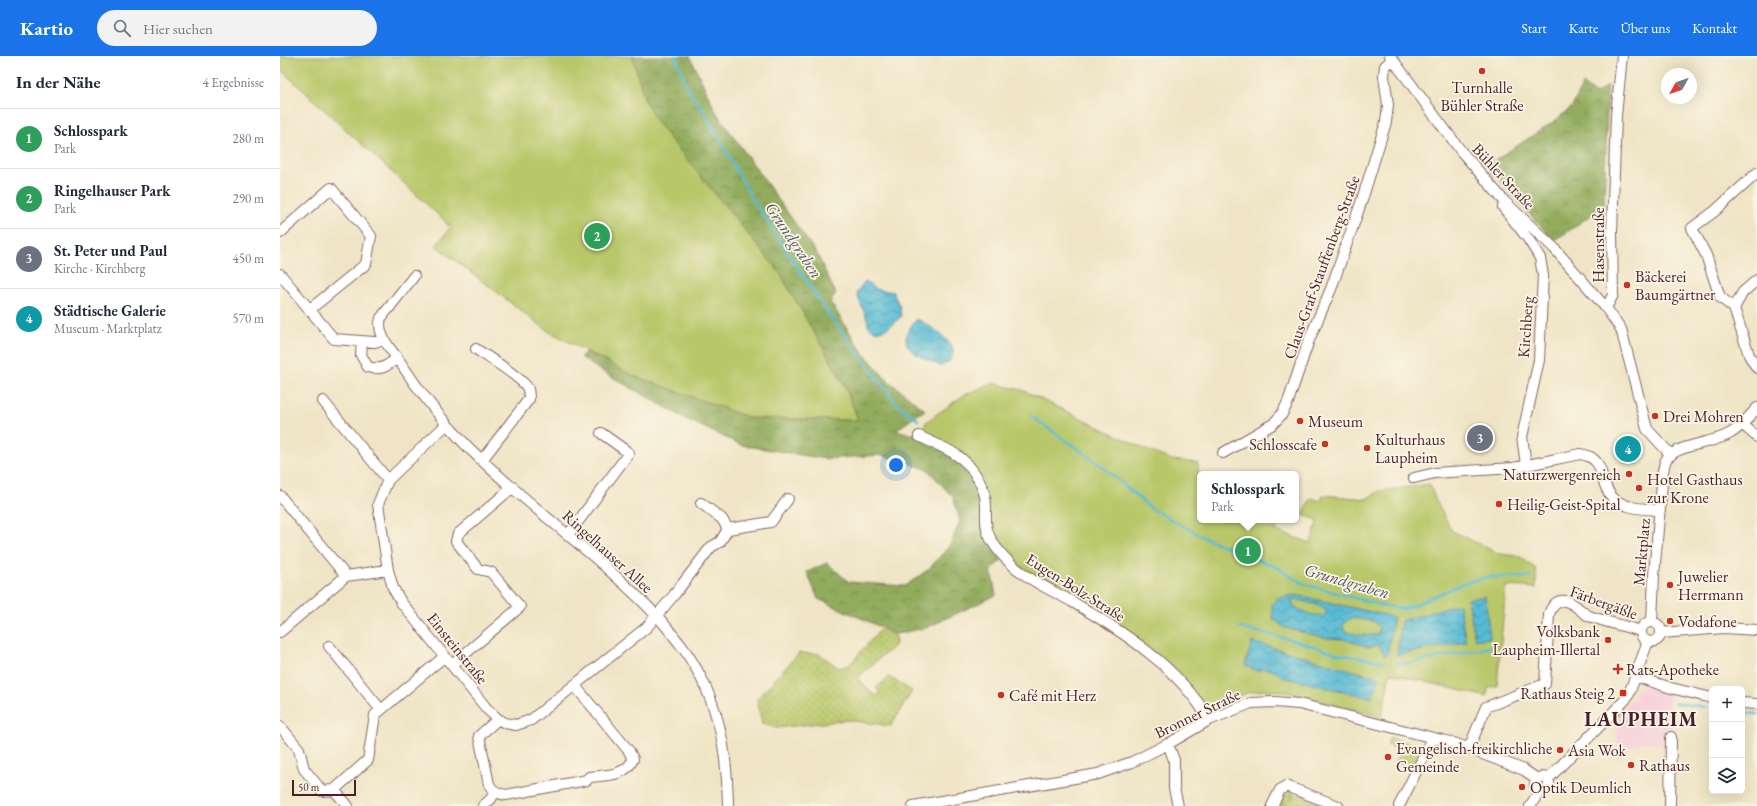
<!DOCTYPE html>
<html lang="de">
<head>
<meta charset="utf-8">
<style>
	:root { --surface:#fff; --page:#f2f2f3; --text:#1f2937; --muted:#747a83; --line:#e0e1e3; --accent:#1a73e8 }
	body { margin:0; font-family:"EB Garamond",serif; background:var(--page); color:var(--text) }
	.controls { position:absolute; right:12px; bottom:12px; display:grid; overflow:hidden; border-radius:6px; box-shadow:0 4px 16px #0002 }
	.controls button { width:36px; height:36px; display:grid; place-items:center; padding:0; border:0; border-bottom:1px solid var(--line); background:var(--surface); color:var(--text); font:20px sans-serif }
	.compass { position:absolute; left:1381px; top:12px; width:36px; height:36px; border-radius:50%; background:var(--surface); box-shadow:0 4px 16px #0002; rotate:230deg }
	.scale { position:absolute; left:12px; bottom:10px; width:64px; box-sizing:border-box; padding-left:4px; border:2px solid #4a1f2b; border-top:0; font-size:11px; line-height:14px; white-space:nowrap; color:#4a1f2b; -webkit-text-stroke:3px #fcf5e5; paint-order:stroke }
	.you { position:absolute; left:616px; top:409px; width:14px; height:14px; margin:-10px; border:3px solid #fff; border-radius:50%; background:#1a73e8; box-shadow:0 0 0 6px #1a73e833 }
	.badge { display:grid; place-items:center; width:26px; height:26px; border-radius:50%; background:var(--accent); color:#fff; font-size:13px; font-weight:700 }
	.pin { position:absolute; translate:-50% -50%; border:2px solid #fff; box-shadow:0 1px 4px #0006 }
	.popup { position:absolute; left:917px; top:415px; width:102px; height:52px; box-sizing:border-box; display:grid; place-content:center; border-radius:6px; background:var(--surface); filter:drop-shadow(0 1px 3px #0005); font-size:13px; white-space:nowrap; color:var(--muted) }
	.popup b { font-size:15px; color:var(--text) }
	.popup::after { content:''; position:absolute; left:50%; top:100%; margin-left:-8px; border:8px solid transparent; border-top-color:var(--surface) }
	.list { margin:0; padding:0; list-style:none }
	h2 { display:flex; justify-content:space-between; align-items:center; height:52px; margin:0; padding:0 16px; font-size:17px }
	h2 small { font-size:13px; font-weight:400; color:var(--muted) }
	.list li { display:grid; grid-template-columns:26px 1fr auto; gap:12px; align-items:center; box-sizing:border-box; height:60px; padding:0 16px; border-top:1px solid var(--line) }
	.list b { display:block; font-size:15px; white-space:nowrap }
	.list p { margin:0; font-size:13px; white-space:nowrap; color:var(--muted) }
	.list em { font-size:13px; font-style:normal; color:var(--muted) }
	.icon { flex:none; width:22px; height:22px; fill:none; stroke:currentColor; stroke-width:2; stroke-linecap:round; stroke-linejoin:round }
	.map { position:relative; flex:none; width:1477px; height:750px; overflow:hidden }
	header { display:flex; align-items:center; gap:24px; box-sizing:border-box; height:56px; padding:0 20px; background:var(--accent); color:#fff }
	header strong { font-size:19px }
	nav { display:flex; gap:22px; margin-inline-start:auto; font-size:14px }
	.search { width:280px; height:36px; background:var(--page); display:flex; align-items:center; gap:10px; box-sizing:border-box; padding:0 14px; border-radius:22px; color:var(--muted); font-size:15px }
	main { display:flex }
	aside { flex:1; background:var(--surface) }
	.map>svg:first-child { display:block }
	.built { fill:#f5cfd9 }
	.grass { fill:url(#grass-dots); stroke:#81734a }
	.forest { fill:url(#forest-crowns); stroke:#6e6644 }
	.cemetery { fill:url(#cemetery-stones); stroke:#81734a }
	.park { fill:#b8c769; stroke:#81734a }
	.water { fill:url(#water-waves); stroke:#506d80; fill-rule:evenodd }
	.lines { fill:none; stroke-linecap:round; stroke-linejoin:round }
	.stream { stroke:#56bbd4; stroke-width:2.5 }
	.minor-casing { stroke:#846461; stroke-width:12 }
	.minor { stroke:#fff; stroke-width:10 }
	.poi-dot { fill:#c8321e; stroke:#fcf5e5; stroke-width:1.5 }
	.labels { text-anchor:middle; stroke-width:3.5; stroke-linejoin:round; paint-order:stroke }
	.poi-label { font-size:16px; fill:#4a1f2b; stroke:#fcf5e5; text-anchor:start }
	.street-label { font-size:16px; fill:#4a1f2b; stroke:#fcf5e5 }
	.water-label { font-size:17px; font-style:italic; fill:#4e5666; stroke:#fcf5e5 }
	.district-label { font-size:20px; font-weight:bold; letter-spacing:1px; fill:#4a1f2b; stroke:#fcf5e5 }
</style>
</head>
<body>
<header>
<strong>Kartio</strong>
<div class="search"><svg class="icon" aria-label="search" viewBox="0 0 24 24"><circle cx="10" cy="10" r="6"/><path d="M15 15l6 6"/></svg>Hier suchen</div>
<nav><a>Start</a><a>Karte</a><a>Über uns</a><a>Kontakt</a></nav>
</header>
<main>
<aside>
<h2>In der Nähe<small>4 Ergebnisse</small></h2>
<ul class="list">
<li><span class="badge" style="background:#2e9e5b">1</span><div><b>Schlosspark</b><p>Park</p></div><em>280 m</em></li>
<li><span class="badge" style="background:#2e9e5b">2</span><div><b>Ringelhauser Park</b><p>Park</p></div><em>290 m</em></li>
<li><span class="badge" style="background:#6b7280">3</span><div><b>St. Peter und Paul</b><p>Kirche · Kirchberg</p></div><em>450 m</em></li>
<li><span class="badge" style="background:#0f9aa8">4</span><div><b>Städtische Galerie</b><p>Museum · Marktplatz</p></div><em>570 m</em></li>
</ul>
</aside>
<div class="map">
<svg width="1477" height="750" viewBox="0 0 1477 750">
	<defs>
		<pattern id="grass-dots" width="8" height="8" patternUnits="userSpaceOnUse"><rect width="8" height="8" fill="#b8c769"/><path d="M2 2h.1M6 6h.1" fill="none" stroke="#a0aa5b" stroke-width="1.8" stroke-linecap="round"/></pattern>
		<pattern id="forest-crowns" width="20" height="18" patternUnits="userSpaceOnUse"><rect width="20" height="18" fill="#92ac5d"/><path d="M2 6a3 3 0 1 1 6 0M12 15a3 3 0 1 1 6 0" fill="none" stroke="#798b4d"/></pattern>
		<pattern id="cemetery-stones" width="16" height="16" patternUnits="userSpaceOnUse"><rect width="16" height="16" fill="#b8c769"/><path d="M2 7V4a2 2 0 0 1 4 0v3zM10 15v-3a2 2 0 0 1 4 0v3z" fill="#a0aa5b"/></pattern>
		<pattern id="water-waves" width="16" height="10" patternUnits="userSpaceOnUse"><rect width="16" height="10" fill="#56bbd4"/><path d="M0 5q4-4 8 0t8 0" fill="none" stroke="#4997ac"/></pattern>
	</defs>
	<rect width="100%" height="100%" fill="#fcf5e5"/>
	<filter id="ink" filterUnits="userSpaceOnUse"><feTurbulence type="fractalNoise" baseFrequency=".025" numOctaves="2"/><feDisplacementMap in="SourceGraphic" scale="8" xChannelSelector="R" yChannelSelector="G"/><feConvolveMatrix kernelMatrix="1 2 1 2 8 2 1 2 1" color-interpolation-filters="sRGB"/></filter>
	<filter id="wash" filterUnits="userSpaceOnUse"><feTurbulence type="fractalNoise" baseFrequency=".012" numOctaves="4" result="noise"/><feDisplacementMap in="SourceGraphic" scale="16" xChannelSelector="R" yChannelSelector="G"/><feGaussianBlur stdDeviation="0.9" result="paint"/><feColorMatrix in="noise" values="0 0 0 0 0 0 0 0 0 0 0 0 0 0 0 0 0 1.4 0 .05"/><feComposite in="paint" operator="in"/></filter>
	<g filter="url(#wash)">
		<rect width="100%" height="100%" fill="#efe5c6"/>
		<!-- built -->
		<path class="built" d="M1366,629L1390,636L1389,691H1383L1378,687L1359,686L1358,690H1338L1336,662L1357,634Z"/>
		<!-- grass -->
		<path class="grass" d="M601,573L615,579L616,588L577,622L596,640L600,637L596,632L609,621L632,635L611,670L568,664L496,672L482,667L477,643L519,597L539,598L559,612L569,609Z
			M1110,681L1138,691L1136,695L1140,697L1132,713L1115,706L1120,694L1107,689Z"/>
		<!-- forest -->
		<path class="forest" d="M352,0H410L436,56L537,198L556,238L550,246L582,295L605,322L645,354L616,374L651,383L697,416L721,505L711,513L716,539L646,572L616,578L538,543L527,516L547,507L569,526L625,530L649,513L670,489L680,465L673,441L647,413L601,399L545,403L461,389L406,363L318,313L301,301L306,295L352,319L471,362L578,364L565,330L499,216L377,67L365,45Z
			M1303,28L1316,38L1328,29L1324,153H1320L1274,185L1206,110L1272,67L1292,51Z"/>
		<!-- cemetery -->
		<path class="cemetery" d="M1005,734L1047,750H996Z"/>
		<!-- park -->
		<path class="park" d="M0,0H352L365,45L377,67L499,216L565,330L578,364L471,362L352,319L268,275L156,190L171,170L169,168L168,170L165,165L0,13Z
			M713,327L742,334L871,396L892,404L918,407L920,464H994L998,466L996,475L1031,487L1038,464L1023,459L1031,442L1041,445L1043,439L1086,443L1100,435L1150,428L1155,443L1172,475L1220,498L1239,500L1256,513V532L1226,530L1217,630L1208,632L1207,641L1110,617L1102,661L1002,635L984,634L967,637L926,654L858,585L730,504L710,475L697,416L646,377L644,371L646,366L684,339Z"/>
		<!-- water -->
		<path class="water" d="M585,225L596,233L613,236L620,251L621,261L606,273L596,276L588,270C587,256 579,250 577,236Z
			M637,263C653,272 666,279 674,295L670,305L661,310C637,299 611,291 637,263Z
			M1016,539L1114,561L1107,599H1104L1099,589L1088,591L1063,583L1047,582L1005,572L993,563L992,549L997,542ZM1016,543L1040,550L1046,555V559C1033,561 1023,557 1013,549L1012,545ZM1071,562L1093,565L1099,571L1098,578C1086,581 1075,579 1064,575L1063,568Z
			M1205,540L1210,582L1195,584L1188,543Z
			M1179,548L1186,586L1117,599L1121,565Z
			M972,586L1100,622L1092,642L1002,621C993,612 988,612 976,615L965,609Z"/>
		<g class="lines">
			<!-- stream -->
			<path class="stream" d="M395,0L407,31L425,57L473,144L549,259L616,347L638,364
				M751,360L819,408L872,453L925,482L996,511L1024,528L1104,550L1125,553L1184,527L1208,521H1250
				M960,572L1013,584L1059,598L1104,606
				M1117,607H1130L1211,591
				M1394,647L1425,651
				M1462,656L1477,658"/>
		</g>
	</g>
	<g filter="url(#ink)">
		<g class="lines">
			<!-- minor casing -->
			<g class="minor-casing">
				<path id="minor" d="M1110,0L1181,95L1225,146L1274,192L1326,252L1341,273L1367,373L1391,399
					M1477,117L1435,155L1412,172L1426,199L1440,241L1454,252L1469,299L1477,312
					M1225,148L1223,151L1249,184L1260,202L1263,219L1259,304L1242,381L1246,408
					M0,177L51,132L91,180L86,208L29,254
					M0,218L54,283L94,286L104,284
					M134,220L101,262C96,279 111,293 120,306C139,335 160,362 184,387C244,448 317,497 377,560C387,571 397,584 406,596C439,645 447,692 448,750
					M1326,252L1333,239L1332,176L1336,60L1342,0
					M1454,252L1463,236L1477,224
					M82,286L81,299L88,311C101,315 107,310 117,302
					M196,293C209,302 238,319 247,331C249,335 249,338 249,343L202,404
					M43,345L108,424
					M167,368L108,424L98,448L108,514L113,532L121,546L207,653L218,663L225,667L236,669L251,664L367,571L394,539L431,491L440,486L448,473L491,466L508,443
					M1462,368L1477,381
					M639,380C654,388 669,392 682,403C695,414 706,433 706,450C706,459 705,469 708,477C712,487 720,497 727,504C745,522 769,533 791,545C842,575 900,612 929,664
					M943,397L993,368L1002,358L1008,346L1029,284L1051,233L1082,144L1106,66L1108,49L1104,20L1105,10L1112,4
					M1134,422L1155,417L1233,412L1300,398C1328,402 1317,426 1333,442C1345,453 1365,453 1380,454
					M0,440L66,520
					M421,447L442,463L448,473
					M288,479L349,397L321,377
					M1372,566L1374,519L1383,416C1384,412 1384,407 1386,404C1395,388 1434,388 1451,377C1461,371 1469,361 1477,352
					M1361 576a10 10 0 1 1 20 0a10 10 0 1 1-20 0Z
					M0,576L66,520L108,514
					M1381,577L1444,572L1477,574
					M49,590L101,654
					M172,609L240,551L211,516L198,513L176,485L178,478L233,431
					M1355,620L1391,632L1432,642
					M1462,647L1477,648
					M218,663L199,680L209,728C212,735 218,738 226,739L307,724L309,721C324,719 346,721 353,703L349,695L295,630
					M0,670L19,693L24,713L42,735L54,734
					M888,688L894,704V732L898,750
					M1189,692L1206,651L1265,628L1269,558C1272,550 1277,544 1285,545C1296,547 1300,556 1309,560C1326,566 1344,570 1361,575
					M1255 728a7 7 0 1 1 14 0a7 7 0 1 1-14 0Z
					M1268,723L1345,644L1349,638L1368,585
					M68,750L54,734L88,704L95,659L165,600
					M203,750L211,743L215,735
					M633,750L818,718L852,706L888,688L929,664L971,647L995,646L1019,648L1174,687L1244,714L1257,723
					M992,750L1000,734L1006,730L1058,750
					M1119,750L1153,682
					M1250,750L1260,735
					M1390,750L1391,681"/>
			</g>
			<!-- minor -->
			<use href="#minor" class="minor"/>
		</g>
	</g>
	<!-- markers -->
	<g class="poi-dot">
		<circle cx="1202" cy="15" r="4"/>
		<circle cx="1347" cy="229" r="4"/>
		<circle cx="1375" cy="360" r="4"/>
		<circle cx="1020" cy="365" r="4"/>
		<circle cx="1045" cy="388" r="4"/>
		<circle cx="1087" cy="392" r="4"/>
		<circle cx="1349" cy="418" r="4"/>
		<circle cx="1359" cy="432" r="4"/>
		<circle cx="1219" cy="448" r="4"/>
		<circle cx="1390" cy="529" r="4"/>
		<circle cx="1390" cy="565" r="4"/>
		<circle cx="1328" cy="584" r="4"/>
		<path d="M1336 607h4v4h4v4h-4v4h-4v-4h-4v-4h4z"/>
		<rect x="1339" y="633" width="8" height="8" rx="2"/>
		<circle cx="721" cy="639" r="4"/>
		<circle cx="1280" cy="694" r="4"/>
		<circle cx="1108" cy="701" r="4"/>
		<circle cx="1351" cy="709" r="4"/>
		<circle cx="1242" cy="731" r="4"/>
	</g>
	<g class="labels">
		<!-- poi labels -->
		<g class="poi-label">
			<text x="1202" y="37" text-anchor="middle">Turnhalle<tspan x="1202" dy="18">Bühler Straße</tspan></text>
			<text x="1355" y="226">Bäckerei<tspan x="1355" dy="18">Baumgärtner</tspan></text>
			<text x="1383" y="366">Drei Mohren</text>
			<text x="1028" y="371">Museum</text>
			<text x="1095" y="389">Kulturhaus<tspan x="1095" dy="18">Laupheim</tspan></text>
			<text x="1037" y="394" text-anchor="end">Schlosscafe</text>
			<text x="1341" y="424" text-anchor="end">Naturzwergenreich</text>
			<text x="1367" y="429">Hotel Gasthaus<tspan x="1367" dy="18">zur Krone</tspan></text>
			<text x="1227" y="454">Heilig-Geist-Spital</text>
			<text x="1398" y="526">Juwelier<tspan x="1398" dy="18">Herrmann</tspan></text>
			<text x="1398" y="571">Vodafone</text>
			<text x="1320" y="581" text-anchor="end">Volksbank<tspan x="1320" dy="18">Laupheim-Illertal</tspan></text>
			<text x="1346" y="619">Rats-Apotheke</text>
			<text x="1335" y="643" text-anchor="end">Rathaus Steig 2</text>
			<text x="729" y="645">Café mit Herz</text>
			<text x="1116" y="698">Evangelisch-freikirchliche<tspan x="1116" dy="18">Gemeinde</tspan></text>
			<text x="1288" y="700">Asia Wok</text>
			<text x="1359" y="715">Rathaus</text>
			<text x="1250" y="737">Optik Deumlich</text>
		</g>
		<!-- street labels -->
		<g class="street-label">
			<text transform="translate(1224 120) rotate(47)" y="6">Bühler Straße</text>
			<text transform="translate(1318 189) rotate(-90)" y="6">Hasenstraße</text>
			<text transform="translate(1041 211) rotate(-70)" y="6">Claus-Graf-Stauffenberg-Straße</text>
			<text transform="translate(1245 271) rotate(-86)" y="6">Kirchberg</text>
			<text transform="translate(328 495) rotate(42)" y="6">Ringelhauser Allee</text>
			<text transform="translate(1361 496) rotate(-85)" y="6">Marktplatz</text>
			<text transform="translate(796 531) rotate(32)" y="6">Eugen-Bolz-Straße</text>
			<text transform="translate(1324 546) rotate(20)" y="6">Färbergäßle</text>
			<text transform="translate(178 592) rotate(51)" y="6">Einsteinstraße</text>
			<text transform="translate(917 657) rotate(-26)" y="6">Bronner Straße</text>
		</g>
		<!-- water labels -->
		<g class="water-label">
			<text transform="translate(514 184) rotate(56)" y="6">Grundgraben</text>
			<text transform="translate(1067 525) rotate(16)" y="6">Grundgraben</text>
		</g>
		<!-- district labels -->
		<g class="district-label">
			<text x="1361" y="670">LAUPHEIM</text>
		</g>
	</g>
</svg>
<div class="controls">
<button>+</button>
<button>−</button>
<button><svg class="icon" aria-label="layers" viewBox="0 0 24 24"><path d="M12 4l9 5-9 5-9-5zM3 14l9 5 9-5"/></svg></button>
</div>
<svg class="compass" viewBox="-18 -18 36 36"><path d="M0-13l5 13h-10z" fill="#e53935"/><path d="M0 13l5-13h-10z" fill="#747a83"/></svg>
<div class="scale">50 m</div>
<div class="you"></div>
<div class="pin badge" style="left:968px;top:495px;background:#2e9e5b">1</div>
<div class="popup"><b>Schlosspark</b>Park</div>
<div class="pin badge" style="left:317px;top:180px;background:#2e9e5b">2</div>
<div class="pin badge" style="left:1200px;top:382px;background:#6b7280">3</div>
<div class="pin badge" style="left:1348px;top:393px;background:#0f9aa8">4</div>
</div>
</main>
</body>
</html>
